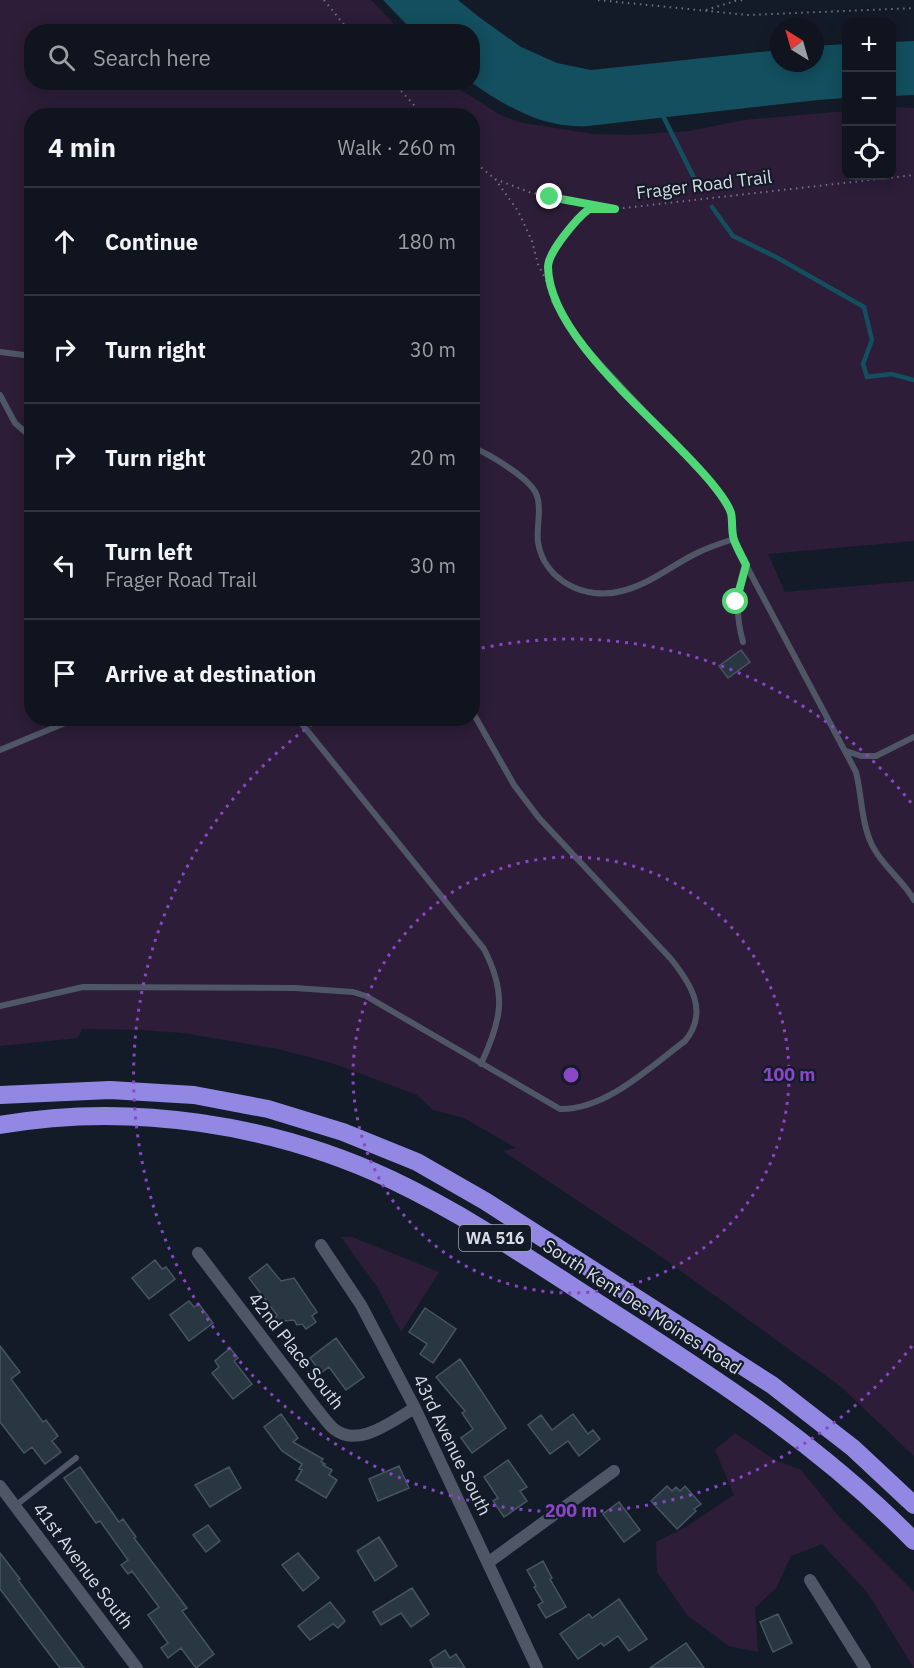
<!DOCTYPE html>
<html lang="en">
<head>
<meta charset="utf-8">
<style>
	:root { --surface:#0f141e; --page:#181d27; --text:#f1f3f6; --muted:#9b9ea4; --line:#2f333c }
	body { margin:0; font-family:"IBM Plex Sans",sans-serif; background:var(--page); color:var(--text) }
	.controls { position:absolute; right:18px; top:18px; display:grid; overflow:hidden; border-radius:12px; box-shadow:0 3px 15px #0003 }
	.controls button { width:54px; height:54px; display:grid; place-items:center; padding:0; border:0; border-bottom:2px solid var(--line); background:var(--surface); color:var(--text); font:30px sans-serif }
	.compass { position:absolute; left:770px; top:18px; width:54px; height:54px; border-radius:50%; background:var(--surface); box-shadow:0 3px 15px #0003; rotate:323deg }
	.stop { position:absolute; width:18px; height:18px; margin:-14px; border:4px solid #4fd675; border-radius:50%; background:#fff }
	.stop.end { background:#4fd675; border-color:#fff; box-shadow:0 2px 6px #0008 }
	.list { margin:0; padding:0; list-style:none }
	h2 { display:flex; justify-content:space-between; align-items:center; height:78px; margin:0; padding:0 24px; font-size:26px }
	h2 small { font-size:20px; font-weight:400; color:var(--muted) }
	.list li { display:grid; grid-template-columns:39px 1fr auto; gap:18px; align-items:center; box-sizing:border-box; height:108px; padding:0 24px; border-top:2px solid var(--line) }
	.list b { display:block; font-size:22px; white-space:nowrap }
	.list p { margin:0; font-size:20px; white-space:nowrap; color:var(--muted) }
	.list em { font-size:20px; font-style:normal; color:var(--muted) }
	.icon { flex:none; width:33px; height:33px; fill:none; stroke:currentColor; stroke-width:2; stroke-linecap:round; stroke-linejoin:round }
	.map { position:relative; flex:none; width:914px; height:1668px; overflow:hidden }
	.search { position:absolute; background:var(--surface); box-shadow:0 3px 15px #0003; left:24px; top:24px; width:456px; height:66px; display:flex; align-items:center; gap:15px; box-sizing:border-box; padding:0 21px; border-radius:24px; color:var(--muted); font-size:22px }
	.panel { position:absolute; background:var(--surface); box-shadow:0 3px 15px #0003; left:24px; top:108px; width:456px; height:618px; border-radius:24px }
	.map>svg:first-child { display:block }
	.green { fill:#2d1d38; fill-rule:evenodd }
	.water { fill:#134f5e }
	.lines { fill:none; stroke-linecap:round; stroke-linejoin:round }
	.stream { stroke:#134f5e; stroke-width:4.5 }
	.building { fill:#283742; stroke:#465561; stroke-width:1.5 }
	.path { stroke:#6f7580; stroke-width:2; stroke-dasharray:1.5 4.5; stroke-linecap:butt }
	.lane { stroke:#4f5767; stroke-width:6 }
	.street { stroke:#4f5767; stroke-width:12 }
	.highway { stroke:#9288e3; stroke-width:18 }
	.route { stroke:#4fd675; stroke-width:8 }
	.ring { fill:none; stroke:#8946c5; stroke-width:3; stroke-dasharray:3 6 }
	.labels { text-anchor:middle; stroke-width:4.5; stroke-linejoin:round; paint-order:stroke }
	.shield { fill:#141b28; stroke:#9ca1ac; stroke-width:1.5 }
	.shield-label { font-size:16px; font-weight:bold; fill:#d6dbe4 }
	.street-label { font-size:18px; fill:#d6dbe4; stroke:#141b28 }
	.centre { fill:#8946c5; stroke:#141b28; stroke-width:3 }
	.ring-label { font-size:18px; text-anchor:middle; font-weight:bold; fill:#8946c5; stroke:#141b28; stroke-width:4.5; stroke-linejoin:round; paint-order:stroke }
</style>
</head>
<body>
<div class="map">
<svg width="914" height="1668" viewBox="0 0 914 1668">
	<rect width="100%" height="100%" fill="#141b28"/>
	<!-- green -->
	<path class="green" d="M0,0H371L401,31L32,32V82L450,83L500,115L518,122L593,134L632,135L689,131L744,120L846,111V176H892V107L914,108V541L768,554L785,592L914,581V1456L840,1386L649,1248L503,1151L516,1148L464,1118L433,1110L417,1095L332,1063L278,1049L183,1033L141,1030L82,1029L78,1038L0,1046ZM32,116H472V718H32Z
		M341,1237H352L439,1272L401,1332L378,1288Z
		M735,1433L775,1460L801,1470L840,1518L914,1592V1668L867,1592L822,1544L791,1556L776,1588L755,1608L758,1652L729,1646L688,1616L657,1572L656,1542L686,1527L734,1495L715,1450Z"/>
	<!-- water -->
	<path class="water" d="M383,0H458L479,17L521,47L557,63L591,70L779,50V63H815V46L846,44V98L818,100L588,126C544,129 507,107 472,83V32L413,31Z
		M914,41V95L892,96V42Z"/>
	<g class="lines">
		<!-- stream -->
		<path class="stream" d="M661,112L700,190
			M712,207L733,236L776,257L864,307L872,340L863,364L867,377L891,374L914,380"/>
	</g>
	<!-- building -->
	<path class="building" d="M741,650L750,662L728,678L719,666Z
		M155,1260L162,1269L166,1267L175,1279L149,1299L132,1278Z
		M267,1264L281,1281L294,1278L317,1312L312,1316L316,1322L306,1329L302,1324L297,1325L294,1320L274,1322L277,1315L249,1278Z
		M189,1301L194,1307L199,1304L213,1323L189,1341L170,1315Z
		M425,1308L456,1329L433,1363L420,1354L427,1344L409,1332Z
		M336,1338L364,1377L346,1390L329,1367L321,1373L310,1358Z
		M0,1346L20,1372L11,1379L43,1422L46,1420L58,1436L52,1441L61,1452L45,1464L32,1447L24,1453L0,1422Z
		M230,1348L238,1358L234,1361L252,1384L233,1399L212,1373L219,1367L215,1361Z
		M460,1359L506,1428L472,1453L461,1438L473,1429L462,1413L465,1411L436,1377Z
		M281,1414L298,1438L293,1442L323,1459L321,1462L325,1464L323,1465L332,1470L329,1475L337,1480L326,1498L296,1480L302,1470L299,1469L302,1464L282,1451L264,1427Z
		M573,1414L588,1434L593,1430L600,1439L579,1456L568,1441L550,1454L528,1425L541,1415L552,1430Z
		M508,1460L527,1487L520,1491L527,1501L504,1517L493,1501L498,1498L484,1477Z
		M399,1466L409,1488L378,1501L369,1479Z
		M80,1467L119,1522L123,1519L136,1537L134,1538L187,1608L182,1611L214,1654L196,1668L181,1648L168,1658L161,1648L168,1643L148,1615L159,1607L132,1571L128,1574L121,1565L128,1560L100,1521L96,1523L64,1478Z
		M229,1467L241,1488L210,1507L195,1485Z
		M667,1486L672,1491L676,1487L680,1491L685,1486L701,1504L694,1509L696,1511L677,1529L651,1501Z
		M619,1502L640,1530L624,1542L603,1514Z
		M208,1525L220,1541L206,1552L193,1535Z
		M379,1537L397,1566L375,1581L357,1551Z
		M0,1553L20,1579L18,1580L84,1668H60L0,1589Z
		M298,1553L319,1578L303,1591L282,1565Z
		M543,1561L552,1578L550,1579L566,1607L546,1618L538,1605L543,1602L534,1587L536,1586L527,1570Z
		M412,1588L429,1614L411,1627L401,1613L381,1625L373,1612Z
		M619,1599L647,1639L629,1651L618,1636L604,1646L601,1643L578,1659L560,1634L589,1614L592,1618Z
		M330,1602L345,1621L338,1628L333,1624L310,1640L298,1626Z
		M778,1614L792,1643L773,1652L760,1622Z
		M686,1643L704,1668H650Z
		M445,1650L450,1658L456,1654L465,1668H434L430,1660Z"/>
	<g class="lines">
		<!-- path -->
		<path class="path" d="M324,0L350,32
			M598,0L748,15L914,8
			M706,10L735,1L744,0
			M393,82L424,116
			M472,160L495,179L529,192L550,197L615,209L914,175
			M495,179L518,211L532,241L538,264L551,291
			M550,283L548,265L571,225L589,209H609"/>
		<!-- lane -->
		<path class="lane" d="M554,301L578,339L601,365L714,486L731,513L734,539L746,565C738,597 734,608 743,642
			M0,352L32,356
			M0,395L15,423L32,438
			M472,447C489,454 532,479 537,496C542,510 536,527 538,542C544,581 586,601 622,591C648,585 671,566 695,554C707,548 721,543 734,539
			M746,565L856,772C862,796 861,822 872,845C882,866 903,880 914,900
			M297,718L484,949C507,994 502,1019 481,1064
			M0,750L77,718
			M846,751L861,756H876L914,737
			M0,1006L83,987L295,988L353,992L366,996L560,1109C606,1110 650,1067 685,1041C709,1012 691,984 671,959L539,818L514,785L472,711
			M15,1506L76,1458"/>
		<!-- street -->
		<path class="street" d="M321,1245L361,1305L415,1408L537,1668
			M198,1253L316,1408C322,1415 327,1423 334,1429C359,1449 393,1420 415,1408
			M0,1486L137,1668
			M489,1562L614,1471
			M810,1580L865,1668"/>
		<!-- highway -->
		<path class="highway" d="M0,1095L110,1090L194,1095L268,1109L343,1132L417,1162L485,1201L772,1385L853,1448L914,1505
			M0,1125C130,1102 273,1124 392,1180C472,1218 546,1270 620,1317C727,1386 825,1450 914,1541"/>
	</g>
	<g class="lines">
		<!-- route -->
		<path class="route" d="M550,197L615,209H589C577,218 548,252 548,267C549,341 670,429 714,486C720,494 728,503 731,513C733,521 731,531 734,540C737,548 742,557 746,565L736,602"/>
	</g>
	<!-- distance rings -->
	<g class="ring">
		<circle cx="571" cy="1075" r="218"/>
		<path d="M912 1346A436 436 0 1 1 318 720M473 650A436 436 0 0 1 912 804"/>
	</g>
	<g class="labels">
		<!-- shield labels -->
		<rect class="shield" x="459" y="1225" width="72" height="26" rx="4.5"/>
		<g class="shield-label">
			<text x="495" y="1244">WA 516</text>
		</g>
		<!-- street labels -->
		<g class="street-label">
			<text transform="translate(704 185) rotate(-7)" y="6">Frager Road Trail</text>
			<text transform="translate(642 1307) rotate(33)" y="6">South Kent Des Moines Road</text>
			<text transform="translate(296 1351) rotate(52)" y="6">42nd Place South</text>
			<text transform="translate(452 1445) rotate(64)" y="6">43rd Avenue South</text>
			<text transform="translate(83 1566) rotate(53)" y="6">41st Avenue South</text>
		</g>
	</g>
	<circle cx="571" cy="1075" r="9" class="centre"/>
	<g class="ring-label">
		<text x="789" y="1081">100 m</text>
		<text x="571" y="1517">200 m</text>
	</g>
</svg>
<div class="controls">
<button>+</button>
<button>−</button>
<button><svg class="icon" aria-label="locate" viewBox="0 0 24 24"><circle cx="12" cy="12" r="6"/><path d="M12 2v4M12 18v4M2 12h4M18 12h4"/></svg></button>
</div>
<svg class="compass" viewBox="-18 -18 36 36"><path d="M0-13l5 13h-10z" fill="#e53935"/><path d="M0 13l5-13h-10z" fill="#9b9ea4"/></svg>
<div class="stop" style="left:736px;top:602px"></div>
<div class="stop end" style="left:550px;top:197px"></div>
<div class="search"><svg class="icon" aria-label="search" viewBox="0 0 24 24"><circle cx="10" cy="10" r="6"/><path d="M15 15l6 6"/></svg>Search here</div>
<section class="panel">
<h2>4 min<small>Walk · 260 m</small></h2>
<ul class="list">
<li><svg class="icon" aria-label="ahead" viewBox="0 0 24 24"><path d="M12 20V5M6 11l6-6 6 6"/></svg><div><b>Continue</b></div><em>180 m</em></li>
<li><svg class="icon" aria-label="right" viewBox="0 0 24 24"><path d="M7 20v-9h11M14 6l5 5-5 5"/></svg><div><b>Turn right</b></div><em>30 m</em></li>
<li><svg class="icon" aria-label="right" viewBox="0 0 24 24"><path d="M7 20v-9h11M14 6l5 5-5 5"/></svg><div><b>Turn right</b></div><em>20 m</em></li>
<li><svg class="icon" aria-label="left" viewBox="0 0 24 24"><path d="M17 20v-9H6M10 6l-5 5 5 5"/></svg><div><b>Turn left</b><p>Frager Road Trail</p></div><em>30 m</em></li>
<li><svg class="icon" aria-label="arrive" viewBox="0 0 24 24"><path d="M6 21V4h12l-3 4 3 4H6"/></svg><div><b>Arrive at destination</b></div></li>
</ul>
</section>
</div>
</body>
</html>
